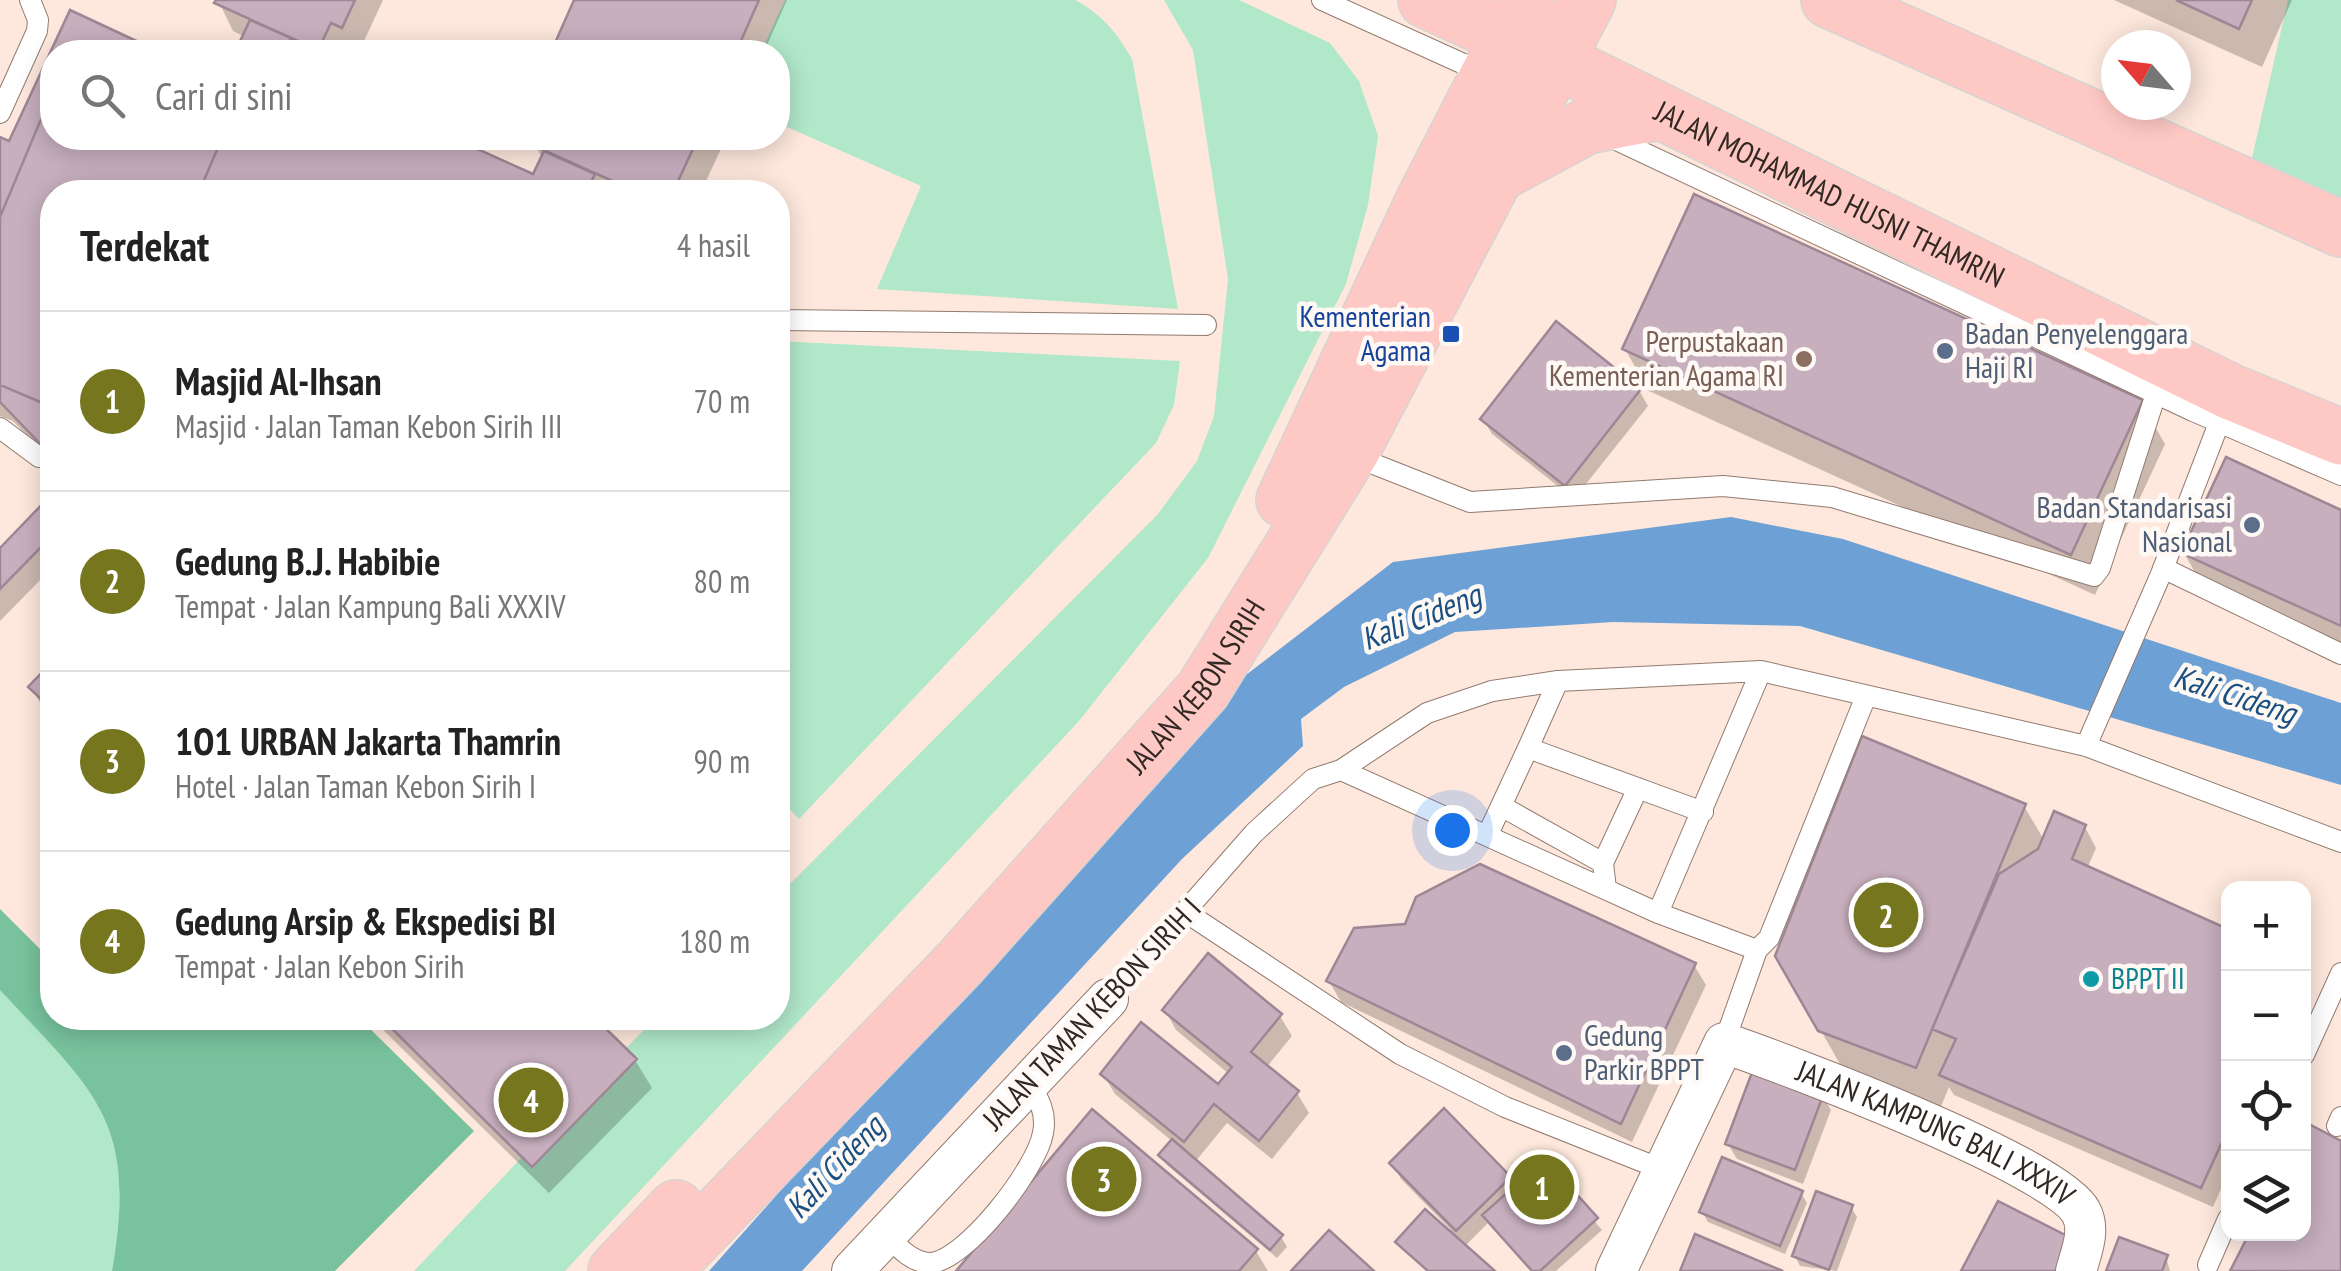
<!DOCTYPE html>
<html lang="id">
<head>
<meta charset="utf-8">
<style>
	:root { --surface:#fff; --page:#f6f6f6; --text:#222; --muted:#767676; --line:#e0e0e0; --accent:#75761d }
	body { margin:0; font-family:"PT Sans Narrow",sans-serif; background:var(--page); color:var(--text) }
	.controls { position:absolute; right:30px; bottom:30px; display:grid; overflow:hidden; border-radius:20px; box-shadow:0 5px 25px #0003 }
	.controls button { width:90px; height:90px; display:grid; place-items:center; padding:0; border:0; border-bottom:2px solid var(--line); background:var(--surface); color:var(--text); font:50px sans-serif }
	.compass { position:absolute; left:2101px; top:30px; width:90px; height:90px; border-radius:50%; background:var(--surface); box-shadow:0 5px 25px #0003; rotate:298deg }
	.you { position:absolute; left:1452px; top:830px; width:35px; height:35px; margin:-25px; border:8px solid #fff; border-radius:50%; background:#1a73e8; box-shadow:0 0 0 15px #1a73e833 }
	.badge { display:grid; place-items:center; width:65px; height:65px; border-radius:50%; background:var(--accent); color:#fff; font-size:32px; font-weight:700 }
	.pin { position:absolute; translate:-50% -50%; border:5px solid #fff; box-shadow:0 2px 10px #0006 }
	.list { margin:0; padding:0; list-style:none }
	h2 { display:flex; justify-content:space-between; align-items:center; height:130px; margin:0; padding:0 40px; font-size:42px }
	h2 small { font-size:32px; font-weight:400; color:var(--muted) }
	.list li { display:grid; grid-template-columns:65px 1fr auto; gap:30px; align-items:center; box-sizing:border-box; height:180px; padding:0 40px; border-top:2px solid var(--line) }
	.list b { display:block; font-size:38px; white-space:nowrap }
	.list p { margin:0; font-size:32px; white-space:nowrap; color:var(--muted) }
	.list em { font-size:32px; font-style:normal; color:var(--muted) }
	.icon { flex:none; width:55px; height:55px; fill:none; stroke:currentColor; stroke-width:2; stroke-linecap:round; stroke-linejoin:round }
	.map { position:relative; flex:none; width:2341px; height:1271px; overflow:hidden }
	.search { position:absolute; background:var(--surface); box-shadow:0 5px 25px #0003; left:40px; top:40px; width:750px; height:110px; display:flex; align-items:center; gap:25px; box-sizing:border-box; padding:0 35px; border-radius:40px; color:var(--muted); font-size:38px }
	.panel { position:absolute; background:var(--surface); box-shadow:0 5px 25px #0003; left:40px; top:180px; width:750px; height:850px; border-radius:40px }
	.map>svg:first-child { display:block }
	.green { fill:#b1e8ca }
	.forest { fill:#78c39d }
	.water { fill:#6da0d4 }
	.shadow { fill:#0003 }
	.building { fill:#c7afbe; stroke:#9e8795; stroke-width:2.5 }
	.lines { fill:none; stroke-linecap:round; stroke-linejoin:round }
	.service-casing { stroke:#927a6e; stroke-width:22 }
	.minor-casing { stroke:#927a6e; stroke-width:42 }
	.primary-casing { stroke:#d6d4d3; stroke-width:58 }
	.service { stroke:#fff; stroke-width:20 }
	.minor { stroke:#fff; stroke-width:40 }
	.primary { stroke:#fec8c5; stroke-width:55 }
	.transit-dot { fill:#1a4fb4; stroke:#fff9f6; stroke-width:4 }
	.service-dot { fill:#5c6f8a; stroke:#fff9f6; stroke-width:4 }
	.education-dot { fill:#8d6e63; stroke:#fff9f6; stroke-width:4 }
	.culture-dot { fill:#0f9aa8; stroke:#fff9f6; stroke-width:4 }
	.labels { text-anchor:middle; stroke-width:9; stroke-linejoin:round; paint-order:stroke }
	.street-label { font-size:30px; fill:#322823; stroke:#fff9f6 }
	.transit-label { font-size:30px; fill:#164399; stroke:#fff9f6; text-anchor:end }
	.service-label { font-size:30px; fill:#4e5e75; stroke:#fff9f6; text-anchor:start }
	.education-label { font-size:30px; fill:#785e54; stroke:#fff9f6; text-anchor:end }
	.culture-label { font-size:30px; fill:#0d838f; stroke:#fff9f6; text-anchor:start }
	.water-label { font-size:32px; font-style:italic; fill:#195081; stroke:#fff9f6 }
</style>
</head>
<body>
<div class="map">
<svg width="2341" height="1271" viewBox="0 0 2341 1271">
	<rect width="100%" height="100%" fill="#fee8dd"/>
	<!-- green -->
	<path class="green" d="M785,0H1075C1102,14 1117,33 1132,59L1178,309L877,289L921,186L778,123V52H761Z
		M1164,0H1239L1330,43L1359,81L1378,136L1368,205L1346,284L1208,558L1079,721L565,1271H414L522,1157L637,1059L626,1048L656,1018H778V896L1158,514L1197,461L1214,416L1228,279L1193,50Z
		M2288,0H2341V199L2251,162Z
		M778,341L1180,361L1174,405L1156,443L799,819L778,797Z
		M0,989C96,1093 138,1121 112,1271H0Z"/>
	<!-- forest -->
	<path class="forest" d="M0,909L52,961V1018H359L474,1131L335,1271H112C138,1121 96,1093 0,990Z"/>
	<!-- water -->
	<path class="water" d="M1731,517L1843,539L2341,703V785L1800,626L1613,622L1455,632L1344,687L1301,719L1303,746L1182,859L802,1271H709L1229,688L1393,562Z"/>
	<!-- shadow -->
	<path class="shadow" d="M218,0H383L359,52H238L245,37L233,31Z
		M577,0H787L764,52H553Z
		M2114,0H2292L2262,67Z
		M71,13L154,52H53Z
		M52,53V138H447L535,178L543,159L535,145L536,138H726L701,192H52V461L13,421L0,416V140L10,144Z
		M1625,349L2141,402L2165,444L2095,595L1649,391Z
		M1639,390L1648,406L1574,499L1492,434L1483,419Z
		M52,498V568L0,621V551Z
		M2341,512V655L2208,595L2184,553Z
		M52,666V724L31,687Z
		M2024,806L2044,840L2085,827L2096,848L2087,869L2228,932V1173L2213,1207L1954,1095L1949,1087L1940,1109L1845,1073L1778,955Z
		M1694,965L1706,985L1632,1142L1341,1002L1329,981Z
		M1165,1010L1280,1016L1292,1036L1266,1068L1297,1093L1309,1113L1272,1159L1227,1123L1195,1162L1281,1237L1287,1247L1277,1258L1167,1165L1162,1155L1173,1142L1115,1094L1103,1074L1218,1088L1229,1074L1176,1030Z
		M371,1018H592L635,1060L652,1088L549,1193Z
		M1822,1095L1831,1110L1803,1184L1737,1159L1728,1144Z
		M2308,1126L2341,1144V1271H2233L2252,1234H2304V1135Z
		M1392,1163L1509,1178L1515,1189L1545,1163L1602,1230L1556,1271H1532L1489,1222L1464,1247L1491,1271H1426L1399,1242L1451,1230L1401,1179Z
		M1801,1193L1807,1203L1785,1254L1708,1222L1702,1212Z
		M1851,1207L1857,1217L1837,1271L1800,1266L1795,1256Z
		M1256,1251L1268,1271H959Z
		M2166,1257L2170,1271H2109Z"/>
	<!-- building -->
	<path class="building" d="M216,0H355L342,28L331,23L318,50L214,3Z
		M574,0H759L736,52H551Z
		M2176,0H2252L2239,29Z
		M70,10L160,52H52V93L0,217V137L9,141Z
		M250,20L291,38L284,52H235Z
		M52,93V138H222L199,192H52V407L0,385V217Z
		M222,138H453L533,174L544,151L595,174L586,192H199Z
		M535,138H698L673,192H637L532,145Z
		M1694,194L2143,400L2071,555L1622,349Z
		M1556,321L1641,389L1565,486L1480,419Z
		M0,385L52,407V456L0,402Z
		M2226,457L2341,510V626L2181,553Z
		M52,494V536L0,589V548Z
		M52,662V709L28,687Z
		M1862,736L2026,804L1916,1068L1818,1031L1775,956Z
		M2054,811L2086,825L2072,859L2228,929V1129L2201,1188L1939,1075L1956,1039L1932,1029L1999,874L2038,849Z
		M1480,864L1696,963L1621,1124L1326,981L1354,928L1405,924L1416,897Z
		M1208,953L1282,1014L1251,1052L1299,1091L1259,1141L1214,1104L1184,1142L1100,1074L1141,1022L1218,1084L1232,1067L1162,1010Z
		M381,1018H595L637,1059L532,1167Z
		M1754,1067L1824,1093L1795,1170L1725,1144Z
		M1444,1108L1511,1177L1456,1231L1389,1163Z
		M1092,1109L1258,1249L1239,1271H956Z
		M2307,1123L2341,1141V1271H2230L2249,1234H2304Z
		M1172,1139L1283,1235L1270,1250L1158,1155Z
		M1722,1157L1803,1191L1780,1246L1699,1212Z
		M1545,1159L1598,1218L1540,1271H1532L1482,1215Z
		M1816,1191L1853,1205L1829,1270L1792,1256Z
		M1998,1201L2075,1240L2059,1271H1961Z
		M1425,1209L1495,1271H1428L1395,1242Z
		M1329,1230L1374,1271H1291Z
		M1695,1234L1783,1271H1680Z
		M2119,1237L2168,1255L2162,1271H2106Z"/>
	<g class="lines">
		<!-- service casing -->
		<g class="service-casing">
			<path id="service" d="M1322,0L1488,75
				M0,113L37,31L38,20L30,0
				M1608,136L2193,411L2341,475
				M778,320L1206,325
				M0,428L39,457
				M1351,455L1470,502L1723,486L1832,497L2094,576L2100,568L2160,381
				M2163,568L2341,654
				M2086,746L2161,574L2224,410
				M1528,748L1558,681
				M1341,770L1658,913L1757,950L1769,938L1866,696
				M1501,806L1603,863L1606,889
				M1488,834L1528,748L1703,812
				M1603,863L1638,788
				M1187,913L1400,1054L1505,1107L1666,1171
				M1658,913L1761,671
				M1108,999L1254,833L1313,779L1341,770L1427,713L1492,691L1558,681L1761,671L2086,746L2341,842
				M1724,1043L1757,950
				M2304,1055L2341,973
				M2337,1126L2341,1117
				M885,1234C897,1246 912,1263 930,1263C966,1261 1037,1168 1043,1133C1047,1113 1039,1099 1029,1083
				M2208,1265L2228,1219"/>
		</g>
		<!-- minor casing -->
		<g class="minor-casing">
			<g id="minor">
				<path d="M852,1271L1108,999"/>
				<path id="s1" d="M1616,1271L1724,1043C1784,1063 2057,1166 2081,1212C2091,1230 2081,1253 2076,1271"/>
			</g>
		</g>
		<!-- primary casing -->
		<g class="primary-casing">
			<g id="primary">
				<path id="s2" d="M1426,0L1556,60L2231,392L2341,437"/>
				<path d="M1829,0L2341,229"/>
				<path d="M1496,175L1587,126L1660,112"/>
				<path d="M1284,500L1423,202L1527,0"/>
				<path d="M616,1271L676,1208"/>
				<path id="s3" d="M663,1271L959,964L1203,690L1352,450L1588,0"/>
			</g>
		</g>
		<!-- service -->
		<use href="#service" class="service"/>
		<!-- minor -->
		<use href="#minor" class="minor"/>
		<!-- primary -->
		<use href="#primary" class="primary"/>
	</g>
	<!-- markers -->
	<rect class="transit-dot" x="1441" y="324" width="20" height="20" rx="5"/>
	<g class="service-dot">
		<circle cx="1945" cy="351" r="10"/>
		<circle cx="2252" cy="525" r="10"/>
		<circle cx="1564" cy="1053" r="10"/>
	</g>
	<circle class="education-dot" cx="1804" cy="359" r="10"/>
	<circle class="culture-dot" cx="2091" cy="979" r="10"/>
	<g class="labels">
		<!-- street labels -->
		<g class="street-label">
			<text dy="10" stroke="none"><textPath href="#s2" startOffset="448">JALAN MOHAMMAD HUSNI THAMRIN</textPath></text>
			<text dy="10" stroke="none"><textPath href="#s3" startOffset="792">JALAN KEBON SIRIH</textPath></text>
			<text transform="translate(1092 1014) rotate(-47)" y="10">JALAN TAMAN KEBON SIRIH I</text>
			<text dy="10" stroke="none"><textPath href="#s1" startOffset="482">JALAN KAMPUNG BALI XXXIV</textPath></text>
		</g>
		<!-- transit labels -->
		<g class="transit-label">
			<text x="1431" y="327">Kementerian<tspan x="1431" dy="34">Agama</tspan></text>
		</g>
		<!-- service labels -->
		<g class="service-label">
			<text x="1965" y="344">Badan Penyelenggara<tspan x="1965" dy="34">Haji RI</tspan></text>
			<text x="2232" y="518" text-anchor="end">Badan Standarisasi<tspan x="2232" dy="34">Nasional</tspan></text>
			<text x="1584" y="1046">Gedung<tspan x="1584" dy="34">Parkir BPPT</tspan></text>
		</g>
		<!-- education labels -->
		<g class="education-label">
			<text x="1784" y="352">Perpustakaan<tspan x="1784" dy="34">Kementerian Agama RI</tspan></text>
		</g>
		<!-- culture labels -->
		<g class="culture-label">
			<text x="2111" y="989">BPPT II</text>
		</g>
		<!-- water labels -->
		<g class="water-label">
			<text transform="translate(1421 617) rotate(-22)" y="11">Kali Cideng</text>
			<text transform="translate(2235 695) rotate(18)" y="11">Kali Cideng</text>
			<text transform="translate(835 1167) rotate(-47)" y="11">Kali Cideng</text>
		</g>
	</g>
</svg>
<div class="controls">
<button>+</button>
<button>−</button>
<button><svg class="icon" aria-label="locate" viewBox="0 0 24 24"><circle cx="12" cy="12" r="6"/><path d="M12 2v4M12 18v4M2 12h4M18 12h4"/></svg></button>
<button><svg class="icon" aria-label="layers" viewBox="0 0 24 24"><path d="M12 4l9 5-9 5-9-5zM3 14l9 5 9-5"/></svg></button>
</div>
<svg class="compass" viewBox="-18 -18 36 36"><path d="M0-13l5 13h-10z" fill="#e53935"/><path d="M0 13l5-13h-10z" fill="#767676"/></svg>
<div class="you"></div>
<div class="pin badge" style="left:1542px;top:1187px">1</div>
<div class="pin badge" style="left:1886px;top:915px">2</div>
<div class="pin badge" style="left:1104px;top:1179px">3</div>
<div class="pin badge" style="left:531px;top:1100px">4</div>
<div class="search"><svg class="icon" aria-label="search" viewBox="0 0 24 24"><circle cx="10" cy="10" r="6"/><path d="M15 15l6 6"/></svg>Cari di sini</div>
<section class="panel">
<h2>Terdekat<small>4 hasil</small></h2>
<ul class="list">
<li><span class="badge">1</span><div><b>Masjid Al-Ihsan</b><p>Masjid · Jalan Taman Kebon Sirih III</p></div><em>70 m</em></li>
<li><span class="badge">2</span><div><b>Gedung B.J. Habibie</b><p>Tempat · Jalan Kampung Bali XXXIV</p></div><em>80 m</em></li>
<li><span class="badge">3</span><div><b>1O1 URBAN Jakarta Thamrin</b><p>Hotel · Jalan Taman Kebon Sirih I</p></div><em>90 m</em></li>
<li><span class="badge">4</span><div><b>Gedung Arsip &amp; Ekspedisi BI</b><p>Tempat · Jalan Kebon Sirih</p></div><em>180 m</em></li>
</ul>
</section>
</div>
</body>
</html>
